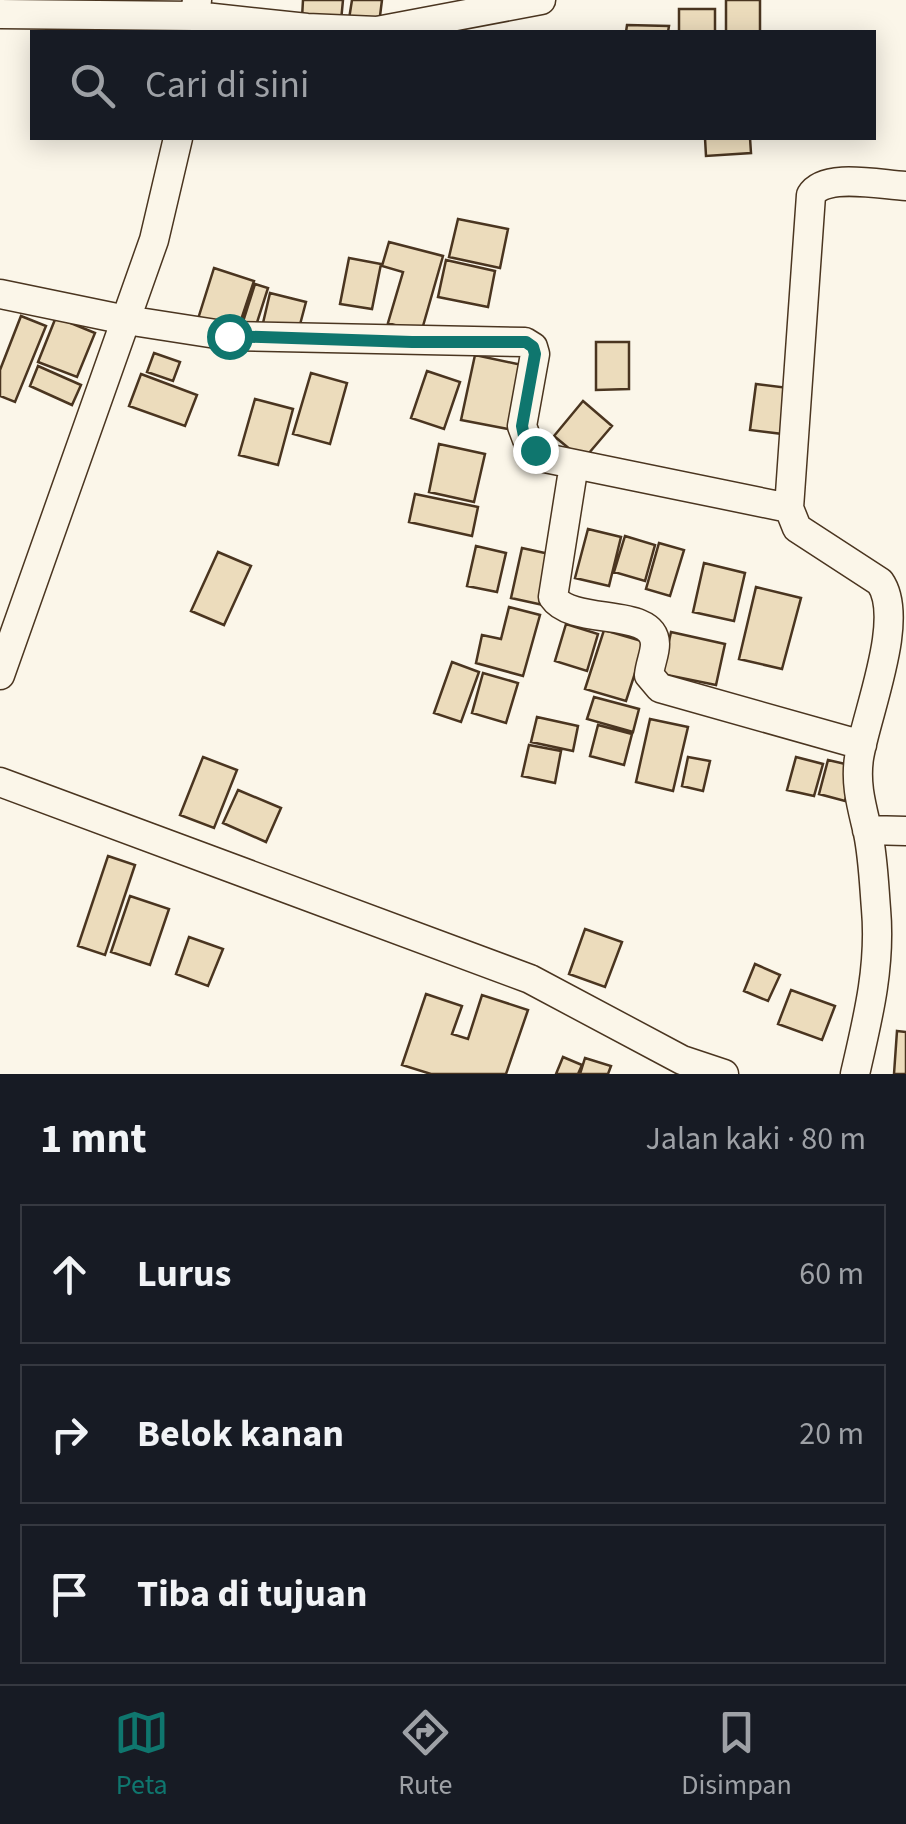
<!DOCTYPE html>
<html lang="id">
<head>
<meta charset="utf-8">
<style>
	:root { --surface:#171b24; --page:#20242c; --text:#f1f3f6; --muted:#9ea1a6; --line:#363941; --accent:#0f766e }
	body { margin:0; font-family:"Source Sans 3",sans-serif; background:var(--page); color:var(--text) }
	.stop { position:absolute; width:30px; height:30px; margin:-22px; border:8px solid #0f766e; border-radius:50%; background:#fff }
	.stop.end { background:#0f766e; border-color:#fff; box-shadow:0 2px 10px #0008 }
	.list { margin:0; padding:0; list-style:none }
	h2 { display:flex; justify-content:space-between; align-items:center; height:130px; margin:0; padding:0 40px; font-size:42px }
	h2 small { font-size:32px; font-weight:400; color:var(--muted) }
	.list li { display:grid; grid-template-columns:65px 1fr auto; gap:30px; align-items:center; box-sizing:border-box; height:140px; margin:0 20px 20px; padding:0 20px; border:2px solid var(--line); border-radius:0px }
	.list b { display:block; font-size:38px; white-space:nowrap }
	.list em { font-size:32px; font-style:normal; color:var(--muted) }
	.icon { flex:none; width:55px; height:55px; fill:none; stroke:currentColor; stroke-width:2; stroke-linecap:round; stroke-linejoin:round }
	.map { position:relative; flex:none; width:906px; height:1074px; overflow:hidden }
	.search { position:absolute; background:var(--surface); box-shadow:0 5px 25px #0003; left:30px; right:30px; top:30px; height:110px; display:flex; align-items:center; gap:25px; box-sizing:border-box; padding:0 35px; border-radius:0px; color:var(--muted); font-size:38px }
	.sheet { height:610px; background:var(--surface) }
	nav { display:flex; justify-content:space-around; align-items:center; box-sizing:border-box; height:140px; border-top:2px solid var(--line); background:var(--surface); font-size:28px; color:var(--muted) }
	nav a { display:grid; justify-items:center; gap:5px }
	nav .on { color:var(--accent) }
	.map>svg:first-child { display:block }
	.building { fill:#ecdcbc; stroke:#4a3520; stroke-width:2.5 }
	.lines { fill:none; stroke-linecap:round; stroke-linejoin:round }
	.street-casing { stroke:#4a3520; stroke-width:31 }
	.street { stroke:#fbf6e9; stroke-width:28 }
	.route { stroke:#0f766e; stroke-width:12 }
</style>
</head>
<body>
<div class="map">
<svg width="906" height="1074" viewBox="0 0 906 1074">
	<rect width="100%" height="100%" fill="#fbf6e9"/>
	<!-- building -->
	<path class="building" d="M303,0H343L341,21L302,18Z
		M352,0H382L379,24L349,19Z
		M726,0H760V32H726Z
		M679,9H715V32H679Z
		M627,25L669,26L668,32H626Z
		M705,138H750L751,153L706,156Z
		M458,219L508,229L500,268L449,257Z
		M389,242L443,256L421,333L388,323L403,272L382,266Z
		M349,258L381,264L372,309L340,304Z
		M446,260L495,271L488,307L438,297Z
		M214,268L254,281L237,332L198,319Z
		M255,284L268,288L253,335L240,331Z
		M270,293L306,302L298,332L263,323Z
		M21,316L46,326L15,402L0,396V370Z
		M56,317L95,333L77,377L38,362Z
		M596,342H629V389L596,390Z
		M154,353L180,362L173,381L147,372Z
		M475,355L522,365L508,429L461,420Z
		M38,366L81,385L72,405L30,386Z
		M427,371L460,382L444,429L411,418Z
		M311,373L347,383L330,444L293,434Z
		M141,374L197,395L185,426L129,406Z
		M756,384L789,388L783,434L750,430Z
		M255,399L293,409L278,465L239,455Z
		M583,401L612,426L583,460L554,436Z
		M439,444L485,454L474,502L429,492Z
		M415,494L478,507L472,536L409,522Z
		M588,529L621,537L609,586L575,578Z
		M625,536L655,545L645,581L614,572Z
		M659,543L684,550L670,596L646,589Z
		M476,546L506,553L497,592L467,586Z
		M522,548L554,555L543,605L511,598Z
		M218,552L251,566L224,625L191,611Z
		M704,563L745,573L734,621L693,612Z
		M756,587L801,598L782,669L739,659Z
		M509,607L540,615L523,676L476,663L482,635L501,639Z
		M566,624L598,634L587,671L555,661Z
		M604,630L645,642L626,701L585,689Z
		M671,632L725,644L716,685L662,674Z
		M452,662L479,672L461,722L434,713Z
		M483,673L518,683L506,723L472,713Z
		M594,697L639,709L633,732L587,719Z
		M537,717L578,726L573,751L531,742Z
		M650,719L688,727L673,791L636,782Z
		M598,725L632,734L624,765L590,756Z
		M529,745L561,751L555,783L522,776Z
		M203,757L237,770L214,828L180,815Z
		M688,757L710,761L703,791L682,786Z
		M796,757L823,764L814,796L787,790Z
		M828,760L854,766L845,801L819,794Z
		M238,790L281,808L266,842L223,823Z
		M108,856L135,865L105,955L78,946Z
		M130,896L169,909L150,965L111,952Z
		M585,929L622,942L605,987L569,974Z
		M189,937L223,949L208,986L176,974Z
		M755,964L780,975L768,1001L744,991Z
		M791,990L835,1006L822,1040L778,1024Z
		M426,994L462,1006L452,1034L468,1039L482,995L528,1010L506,1074H431L402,1065Z
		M897,1031L906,1032V1074H894Z
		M563,1057L582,1065L578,1074H556Z
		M585,1058L611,1066L608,1074H580Z"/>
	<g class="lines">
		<!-- street casing -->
		<g class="street-casing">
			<path id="street" d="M197,0L195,16L307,28L377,31L541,0
				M0,14L195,16L194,32
				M0,294L126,320L229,336L525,342L533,347L535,354L522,426L528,442L545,458L789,508
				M574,464L553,597C573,627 654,606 655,644C655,654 650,664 649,675L660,688L862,745
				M0,675L154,240L178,138
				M0,782L530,979L682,1060L724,1074
				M867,830L906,831
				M855,1074C868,1018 881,966 876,909C874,884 873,857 868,833C862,807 855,785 859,758C866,714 906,619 880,582L797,528L789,508L811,195C825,172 881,185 906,186"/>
		</g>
		<!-- street -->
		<use href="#street" class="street"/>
	</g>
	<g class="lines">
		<!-- route -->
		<path class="route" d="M229,336L412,342H526L533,347L535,354L522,426L524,436L535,450"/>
	</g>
</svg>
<div class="stop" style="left:229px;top:336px"></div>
<div class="stop end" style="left:535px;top:450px"></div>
<div class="search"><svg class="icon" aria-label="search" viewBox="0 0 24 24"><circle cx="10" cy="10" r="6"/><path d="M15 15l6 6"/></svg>Cari di sini</div>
</div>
<section class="sheet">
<h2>1 mnt<small>Jalan kaki · 80 m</small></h2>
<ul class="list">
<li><svg class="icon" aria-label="ahead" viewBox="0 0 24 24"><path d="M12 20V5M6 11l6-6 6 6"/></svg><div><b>Lurus</b></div><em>60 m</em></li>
<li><svg class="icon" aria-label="right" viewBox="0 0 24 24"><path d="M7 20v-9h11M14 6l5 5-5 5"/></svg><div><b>Belok kanan</b></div><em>20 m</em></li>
<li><svg class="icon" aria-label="arrive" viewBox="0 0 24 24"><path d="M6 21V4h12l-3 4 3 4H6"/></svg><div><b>Tiba di tujuan</b></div></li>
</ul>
</section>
<nav>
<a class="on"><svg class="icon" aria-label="map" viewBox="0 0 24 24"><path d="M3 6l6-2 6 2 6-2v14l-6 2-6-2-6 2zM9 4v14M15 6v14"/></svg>Peta</a>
<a><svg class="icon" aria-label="directions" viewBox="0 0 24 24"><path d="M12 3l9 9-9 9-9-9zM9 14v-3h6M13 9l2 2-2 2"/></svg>Rute</a>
<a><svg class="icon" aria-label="saved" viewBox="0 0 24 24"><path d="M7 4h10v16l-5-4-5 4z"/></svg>Disimpan</a>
</nav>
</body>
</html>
